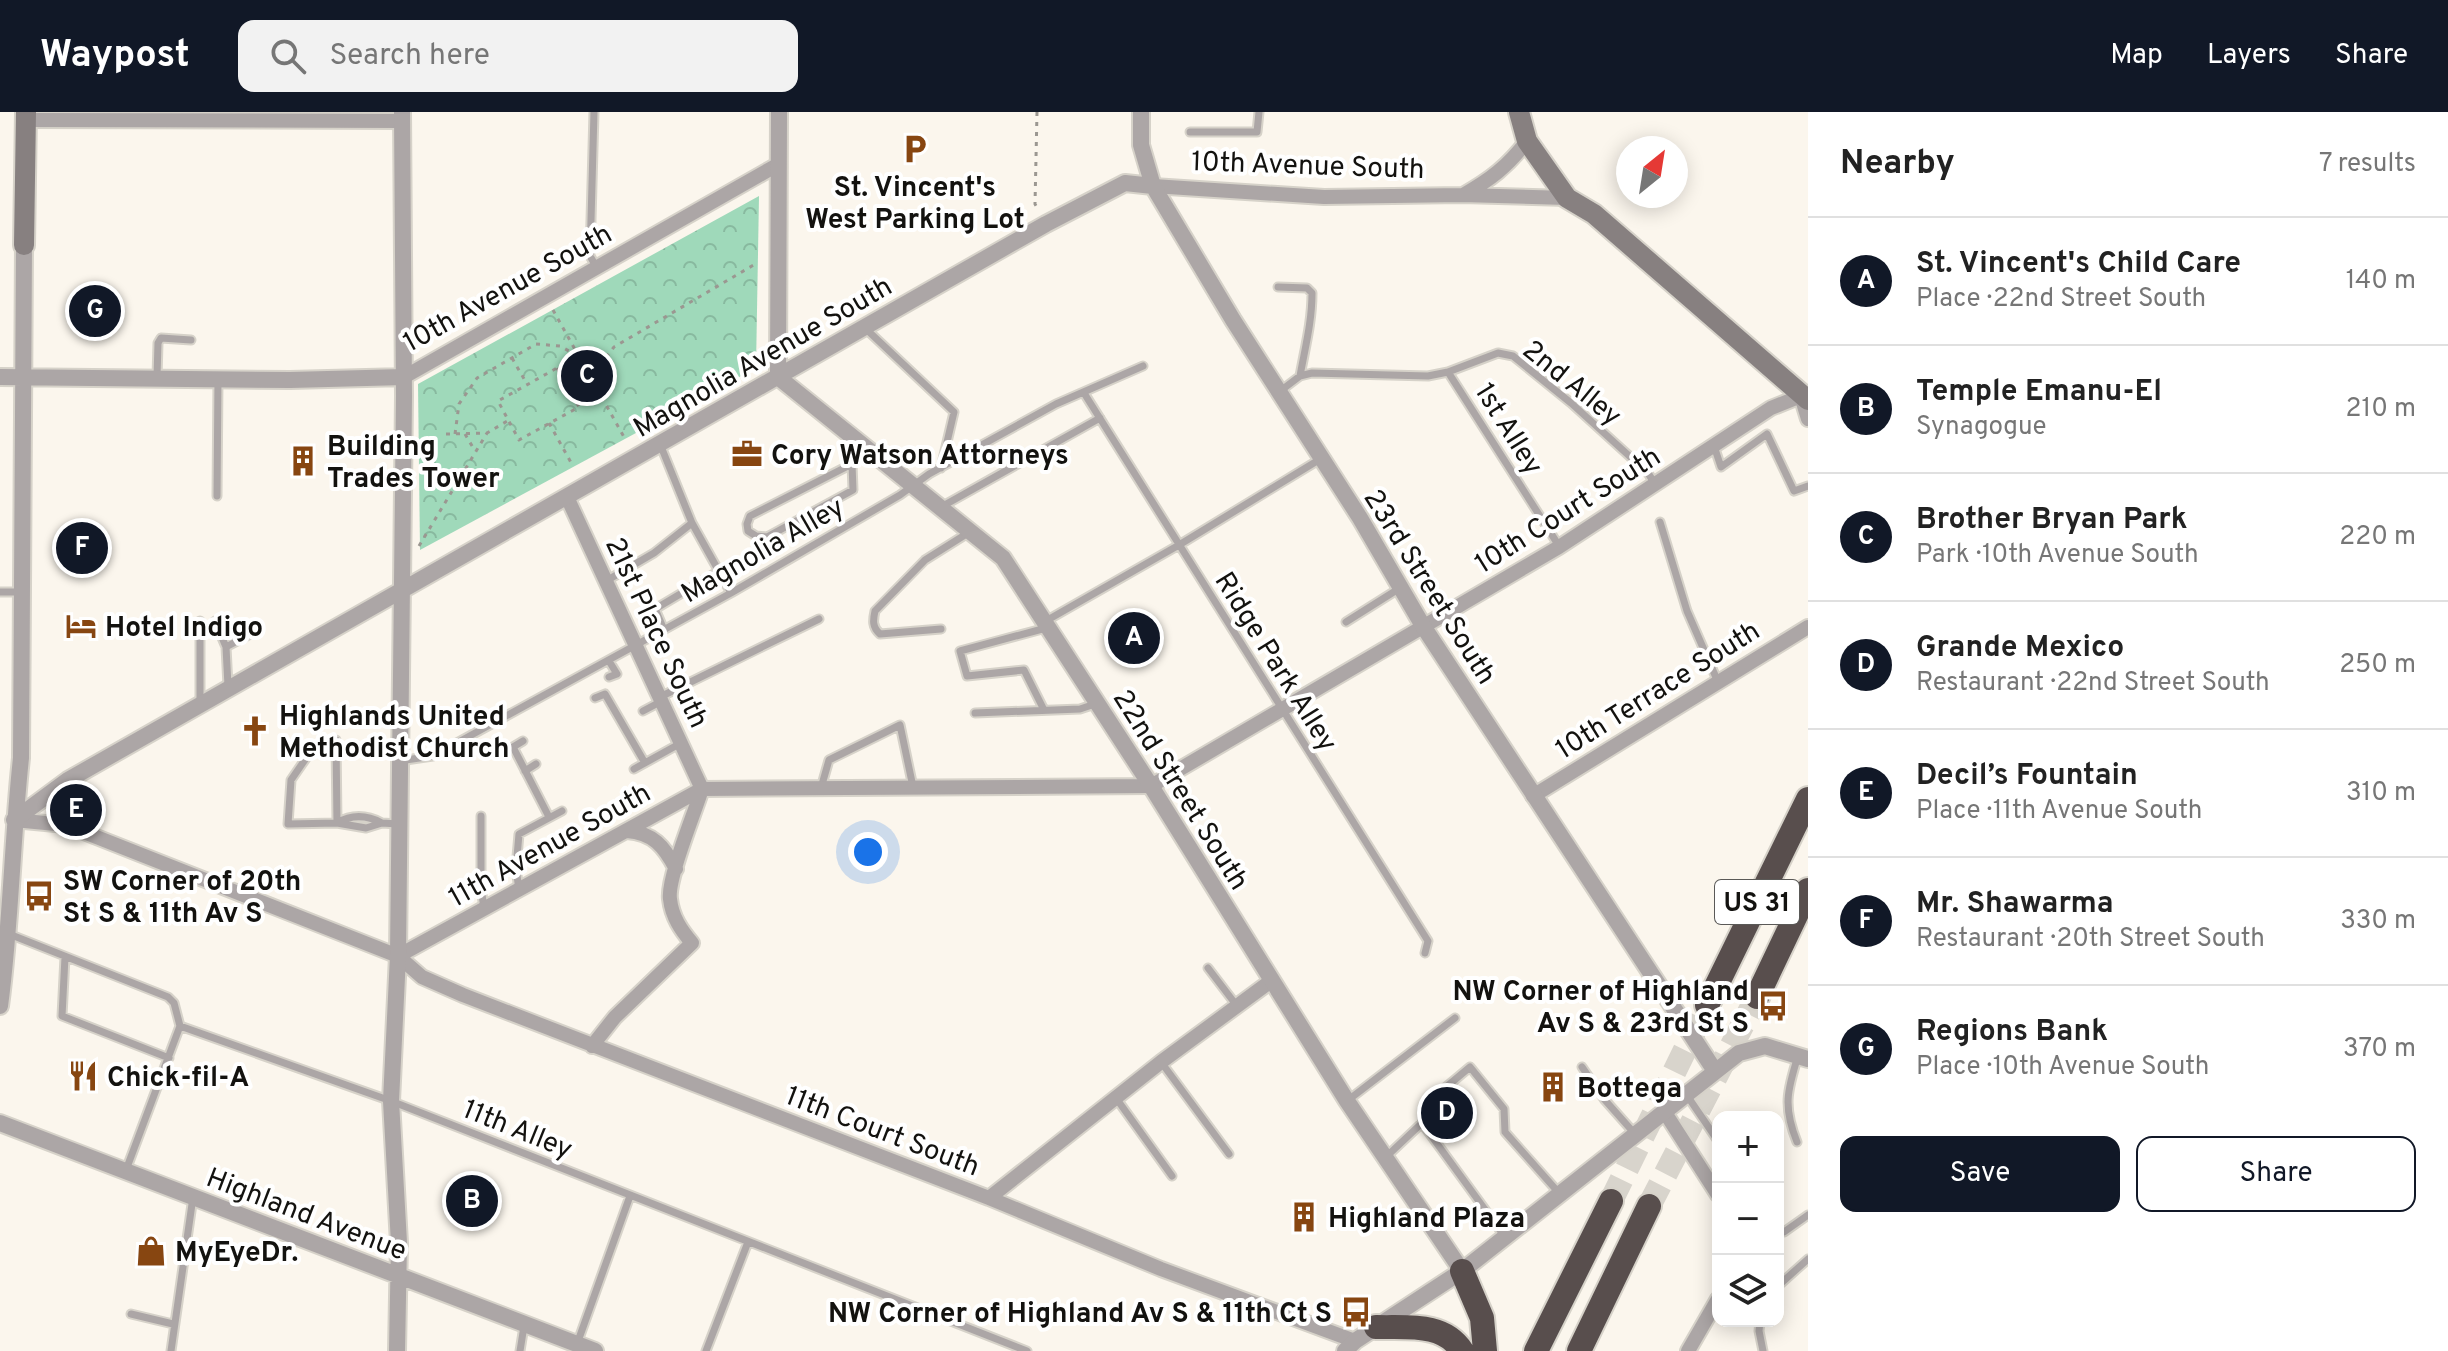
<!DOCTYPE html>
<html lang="en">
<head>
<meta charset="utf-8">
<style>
	:root { --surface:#fff; --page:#f2f2f2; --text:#222; --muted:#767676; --line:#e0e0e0; --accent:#111827 }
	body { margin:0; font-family:Overpass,sans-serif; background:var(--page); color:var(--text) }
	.controls { position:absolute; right:24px; bottom:24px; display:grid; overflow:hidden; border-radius:16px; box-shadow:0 4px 20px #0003 }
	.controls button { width:72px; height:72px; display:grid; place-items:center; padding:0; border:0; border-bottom:2px solid var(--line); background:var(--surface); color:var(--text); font:40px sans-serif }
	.compass { position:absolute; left:1616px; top:24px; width:72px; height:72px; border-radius:50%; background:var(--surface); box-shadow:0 4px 20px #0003; rotate:30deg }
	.you { position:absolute; left:868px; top:740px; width:28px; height:28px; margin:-20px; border:6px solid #fff; border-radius:50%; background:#1a73e8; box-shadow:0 0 0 12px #1a73e833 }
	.badge { display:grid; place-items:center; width:52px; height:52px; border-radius:50%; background:var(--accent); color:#fff; font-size:26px; font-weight:700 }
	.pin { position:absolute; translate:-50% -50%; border:4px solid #fff; box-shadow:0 2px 8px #0006 }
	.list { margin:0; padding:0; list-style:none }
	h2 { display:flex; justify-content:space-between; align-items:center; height:104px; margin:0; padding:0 32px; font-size:34px }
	h2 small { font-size:26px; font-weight:400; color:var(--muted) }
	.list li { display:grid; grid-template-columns:52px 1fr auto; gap:24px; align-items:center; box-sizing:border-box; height:128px; padding:0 32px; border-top:2px solid var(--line) }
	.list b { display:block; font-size:30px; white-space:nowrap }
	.list p { margin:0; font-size:26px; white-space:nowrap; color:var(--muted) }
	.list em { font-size:26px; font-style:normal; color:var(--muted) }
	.actions { display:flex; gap:16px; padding:24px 32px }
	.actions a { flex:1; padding:18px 0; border:2px solid var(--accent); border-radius:16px; text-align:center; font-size:28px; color:var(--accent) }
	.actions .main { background:var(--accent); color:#fff }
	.icon { flex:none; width:44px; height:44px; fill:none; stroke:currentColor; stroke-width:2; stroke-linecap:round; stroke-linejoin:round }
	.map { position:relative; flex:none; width:1808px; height:1239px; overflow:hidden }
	header { display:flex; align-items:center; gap:48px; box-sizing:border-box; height:112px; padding:0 40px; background:var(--accent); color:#fff }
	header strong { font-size:38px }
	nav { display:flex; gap:44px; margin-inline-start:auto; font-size:28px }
	.search { width:560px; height:72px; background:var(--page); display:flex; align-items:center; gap:20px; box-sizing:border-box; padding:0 28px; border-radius:16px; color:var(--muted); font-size:30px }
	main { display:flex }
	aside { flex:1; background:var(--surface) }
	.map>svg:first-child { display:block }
	.park { fill:url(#park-crowns) }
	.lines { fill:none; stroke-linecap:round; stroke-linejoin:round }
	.motorway-tunnel { stroke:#d8d4cc; stroke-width:24; stroke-dasharray:24 12; stroke-linecap:butt }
	.service-casing { stroke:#d6d2c9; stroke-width:11 }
	.minor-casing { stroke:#d6d2c9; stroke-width:18 }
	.tertiary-casing { stroke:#d6d2c9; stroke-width:20 }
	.secondary-casing { stroke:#d6d2c9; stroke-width:24 }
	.motorway-casing { stroke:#d6d2c9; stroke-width:28 }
	.path { stroke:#9b9791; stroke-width:3; stroke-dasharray:4 6; stroke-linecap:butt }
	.service { stroke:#aca6a6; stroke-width:7 }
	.minor { stroke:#aca6a6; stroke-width:14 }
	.tertiary { stroke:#aca6a6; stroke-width:16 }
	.secondary { stroke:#878080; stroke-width:20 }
	.motorway { stroke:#584e4d; stroke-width:24 }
	.labels { text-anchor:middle; stroke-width:8; stroke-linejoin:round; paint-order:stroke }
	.shield { fill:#fff; stroke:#5a5957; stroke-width:2 }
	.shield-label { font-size:26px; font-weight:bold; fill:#13120f }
	.street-label { font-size:28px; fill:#13120f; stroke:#fff }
	.poi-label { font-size:28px; font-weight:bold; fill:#13120f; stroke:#fff; text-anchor:start }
</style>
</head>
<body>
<header>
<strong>Waypost</strong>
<div class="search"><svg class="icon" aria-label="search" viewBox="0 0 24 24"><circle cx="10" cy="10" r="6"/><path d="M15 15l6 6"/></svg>Search here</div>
<nav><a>Map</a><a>Layers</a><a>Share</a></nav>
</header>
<main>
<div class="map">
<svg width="1808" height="1239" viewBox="0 0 1808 1239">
	<defs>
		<pattern id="park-crowns" width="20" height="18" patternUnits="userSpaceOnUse" patternTransform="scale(2)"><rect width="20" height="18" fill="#9fd9ba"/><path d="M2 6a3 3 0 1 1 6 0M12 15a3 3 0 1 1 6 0" fill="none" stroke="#88b99f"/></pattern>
	</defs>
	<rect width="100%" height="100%" fill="#fbf6ed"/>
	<!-- park -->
	<path class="park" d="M759,84L756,256L420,438L418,272Z"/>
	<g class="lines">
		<!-- motorway-tunnel -->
		<path class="motorway-tunnel" d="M1611,1089L1707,893
			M1649,1094L1757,885"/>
		<!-- service casing -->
		<g class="service-casing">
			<path id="service" d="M594,0L590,144L597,156
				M1190,20H1257L1259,0
				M1278,175L1307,176L1312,181C1312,210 1305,236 1300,264
				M866,217L954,300L941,356
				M1448,260L1559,434
				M157,265L158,231L161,226L191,228
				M1279,280L1300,264L1312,261L1428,264L1448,260L1498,241L1513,244L1571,291L1648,361L1655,372
				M1084,281L1428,829L1425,841
				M1714,334L1721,355L1767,322L1794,379L1808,374
				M852,352L853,378L767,425L756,424L748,419L747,412L750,404L852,352L869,341
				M217,384L218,267
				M941,395L1100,306
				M1660,410L1687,499L1718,570
				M692,411L731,481
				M606,469L654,441L692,411L660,332
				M0,480H21
				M200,509V590
				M215,509L226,535
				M1044,510L1179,433L1322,346
				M1346,510L1400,476
				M941,517L880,522C872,515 873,508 875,499L925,448L968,421
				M664,518L655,497L719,459
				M609,549L617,562L609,565
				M228,574L226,535L256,519
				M660,585L819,507
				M595,586L605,582L645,651
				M1044,598L1024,558L967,564L960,539L1046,516
				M643,599L662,589
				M975,601L1080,597L1095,592
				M523,629L513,635L549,705
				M399,649L433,644L731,481L900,383L929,362L1056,292L1143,254
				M634,657L681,631
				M525,659L536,652
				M821,676L829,648L900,613L913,675
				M481,704V775L484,797
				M337,711L336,628L311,639L291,668L288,712L337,711L366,716L382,711L398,712
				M337,711C352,702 367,703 382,711
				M519,778L516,756L519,722L562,699
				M9,822L168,885L174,891L180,914L391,989L1027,1239
				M65,845L62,904L169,946
				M1208,856L1237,894
				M1161,950L1229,1042
				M1582,955L1604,987L1635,1022
				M1686,982L1718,1029
				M1116,986L1172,1064
				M1347,989L1455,906
				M1422,1011L1505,1125
				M1797,1030C1783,995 1787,979 1798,944
				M1387,1044L1422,1011L1427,991L1470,955L1504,997L1505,1020L1559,1081
				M126,1058L180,914
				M1778,1116L1784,1120L1808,1103
				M1778,1174L1808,1147
				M131,1202L173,1212
				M1760,1209L1759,1219L1763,1239
				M577,1232L630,1084
				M171,1239L193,1085
				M520,1239L524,1214
				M706,1239L748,1130"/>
		</g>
		<!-- minor casing -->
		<g class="minor-casing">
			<path id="minor" d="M26,8L402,9
				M1153,74L1324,85L1462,83L1567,86
				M1463,83C1490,68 1508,54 1527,29
				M404,265L779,52
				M567,385L702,677
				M1533,684L1808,515
				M14,708L66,713L398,844L702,677L1151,674L1559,435L1771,296L1801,284L1808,307
				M627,719C653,721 664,734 676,757
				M398,844L422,865L463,883L989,1086L1161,1157L1355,1229
				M592,934L615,905L692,831C681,818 672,805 670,787C667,767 695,700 702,677
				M1664,999L1718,1083
				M989,1086L1161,950L1271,869
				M1688,1239L1718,1187"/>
		</g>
		<!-- tertiary casing -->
		<g class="tertiary-casing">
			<path id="tertiary" d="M779,0L778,265L1003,446L1151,674L1347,989L1462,1159
				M1141,0V33L1153,74L1233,208L1360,406L1423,514L1715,959
				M0,265L290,268L404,265
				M14,708L68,668L1046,112L1125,71L1153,74
				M0,894C11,812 12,729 21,646L24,133
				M0,1011L595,1239
				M397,1239L399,1131L391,989L398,844L404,284L402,0
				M1345,1239L1355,1229L1462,1159L1739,941L1765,934L1808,947"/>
		</g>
		<!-- secondary casing -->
		<g class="secondary-casing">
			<path id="secondary" d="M1519,0L1527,29L1567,86L1594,102L1808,288
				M24,133L26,0"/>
		</g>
		<!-- motorway casing -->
		<g class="motorway-casing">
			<path id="motorway" d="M1757,885L1808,778
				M1707,893L1808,687
				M1462,1159L1482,1206L1485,1239
				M1376,1215C1407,1216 1443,1210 1462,1239
				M1536,1239L1611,1089
				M1579,1239L1649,1094"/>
		</g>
		<!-- path -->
		<path class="path" d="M1037,0L1035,92L1039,99
			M553,198L624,325
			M512,246L527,272
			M557,256L579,295L519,328L498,289Z
			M568,276L596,259L614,235L757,151
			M549,311L573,354
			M446,322L487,321L509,308
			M455,322L459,292L477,266L536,232L560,234L578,244
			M465,322L475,339
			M419,434L487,321"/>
		<!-- service -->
		<use href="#service" class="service"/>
		<!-- minor -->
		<use href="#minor" class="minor"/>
		<!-- tertiary -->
		<use href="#tertiary" class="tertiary"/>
		<!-- secondary -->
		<use href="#secondary" class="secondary"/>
		<!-- motorway -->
		<use href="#motorway" class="motorway"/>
	</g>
	<!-- icons -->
	<defs>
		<g id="parking-bare" transform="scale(2.4)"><path d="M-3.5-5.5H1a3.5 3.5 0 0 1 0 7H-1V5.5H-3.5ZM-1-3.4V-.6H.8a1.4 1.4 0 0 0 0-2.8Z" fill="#874611" stroke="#fff" stroke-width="2.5" paint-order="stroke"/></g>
		<g id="office-bare" transform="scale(2.4)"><path d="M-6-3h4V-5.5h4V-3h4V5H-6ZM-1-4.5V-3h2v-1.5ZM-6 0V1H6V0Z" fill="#874611" stroke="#fff" stroke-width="2.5" paint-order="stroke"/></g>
		<g id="building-bare" transform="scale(2.4)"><path d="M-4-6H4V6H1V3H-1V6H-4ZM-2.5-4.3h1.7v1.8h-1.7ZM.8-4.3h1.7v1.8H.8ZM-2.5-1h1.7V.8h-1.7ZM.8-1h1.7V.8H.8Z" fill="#874611" stroke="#fff" stroke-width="2.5" paint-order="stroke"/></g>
		<g id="hotel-bare" transform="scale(2.4)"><path d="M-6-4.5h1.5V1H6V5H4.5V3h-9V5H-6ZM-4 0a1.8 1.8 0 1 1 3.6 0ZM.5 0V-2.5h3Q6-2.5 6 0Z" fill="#874611" stroke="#fff" stroke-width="2.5" paint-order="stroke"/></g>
		<g id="church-bare" transform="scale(2.4)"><path d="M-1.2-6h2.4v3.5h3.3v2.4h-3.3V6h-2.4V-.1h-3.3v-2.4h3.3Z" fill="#874611" stroke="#fff" stroke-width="2.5" paint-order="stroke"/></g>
		<g id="bus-bare" transform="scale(2.4)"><path d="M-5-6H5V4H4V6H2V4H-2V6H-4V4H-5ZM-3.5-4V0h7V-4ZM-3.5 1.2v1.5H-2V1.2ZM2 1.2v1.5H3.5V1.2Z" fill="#874611" stroke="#fff" stroke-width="2.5" paint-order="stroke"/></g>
		<g id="restaurant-bare" transform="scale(2.4)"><path d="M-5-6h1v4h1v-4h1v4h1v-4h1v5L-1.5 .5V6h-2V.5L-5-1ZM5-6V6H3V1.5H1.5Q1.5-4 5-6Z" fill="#874611" stroke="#fff" stroke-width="2.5" paint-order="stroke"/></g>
		<g id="shop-bare" transform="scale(2.4)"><path d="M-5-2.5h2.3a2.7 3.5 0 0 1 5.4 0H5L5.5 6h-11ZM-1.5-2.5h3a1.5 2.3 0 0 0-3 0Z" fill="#874611" stroke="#fff" stroke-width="2.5" paint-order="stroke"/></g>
	</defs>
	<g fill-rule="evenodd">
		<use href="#parking-bare" x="915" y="37"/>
		<use href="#office-bare" x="747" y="342"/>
		<use href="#building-bare" x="303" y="349"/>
		<use href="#hotel-bare" x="81" y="514"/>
		<use href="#church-bare" x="255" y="619"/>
		<use href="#bus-bare" x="39" y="784"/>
		<use href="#bus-bare" x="1773" y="894"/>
		<use href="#restaurant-bare" x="83" y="964"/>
		<use href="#building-bare" x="1553" y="975"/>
		<use href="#building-bare" x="1304" y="1105"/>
		<use href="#shop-bare" x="151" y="1139"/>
		<use href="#bus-bare" x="1356" y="1200"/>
	</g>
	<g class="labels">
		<!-- shield labels -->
		<rect class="shield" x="1715" y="768" width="84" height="44" rx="6"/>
		<g class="shield-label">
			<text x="1757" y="799">US 31</text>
		</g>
		<!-- street labels -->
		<g class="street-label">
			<text transform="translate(1308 52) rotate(2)" y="10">10th Avenue South</text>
			<text transform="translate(507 175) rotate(-29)" y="10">10th Avenue South</text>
			<text transform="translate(762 244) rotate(-30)" y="10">Magnolia Avenue South</text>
			<text transform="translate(1573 270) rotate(39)" y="10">2nd Alley</text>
			<text transform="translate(1510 316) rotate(58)" y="10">1st Alley</text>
			<text transform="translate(1567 397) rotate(-32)" y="10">10th Court South</text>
			<text transform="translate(762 437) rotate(-30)" y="10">Magnolia Alley</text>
			<text transform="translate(1431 474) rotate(58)" y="10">23rd Street South</text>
			<text transform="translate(658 520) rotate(65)" y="10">21st Place South</text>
			<text transform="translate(1277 549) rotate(58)" y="10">Ridge Park Alley</text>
			<text transform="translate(1657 577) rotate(-32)" y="10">10th Terrace South</text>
			<text transform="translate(1182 677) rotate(58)" y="10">22nd Street South</text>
			<text transform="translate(549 732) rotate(-29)" y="10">11th Avenue South</text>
			<text transform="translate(518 1016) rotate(22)" y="10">11th Alley</text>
			<text transform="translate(883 1018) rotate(21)" y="10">11th Court South</text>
			<text transform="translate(307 1101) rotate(21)" y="10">Highland Avenue</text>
		</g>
		<!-- poi labels -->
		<g class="poi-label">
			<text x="915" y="84" text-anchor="middle">St. Vincent's<tspan x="915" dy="32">West Parking Lot</tspan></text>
			<text x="327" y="343">Building<tspan x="327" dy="32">Trades Tower</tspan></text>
			<text x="771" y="352">Cory Watson Attorneys</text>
			<text x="105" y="524">Hotel Indigo</text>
			<text x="279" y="613">Highlands United<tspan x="279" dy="32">Methodist Church</tspan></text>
			<text x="63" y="778">SW Corner of 20th<tspan x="63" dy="32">St S &amp; 11th Av S</tspan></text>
			<text x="1749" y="888" text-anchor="end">NW Corner of Highland<tspan x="1749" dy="32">Av S &amp; 23rd St S</tspan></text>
			<text x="107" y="974">Chick-fil-A</text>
			<text x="1577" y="985">Bottega</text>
			<text x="1328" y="1115">Highland Plaza</text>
			<text x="175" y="1149">MyEyeDr.</text>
			<text x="1332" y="1210" text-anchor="end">NW Corner of Highland Av S &amp; 11th Ct S</text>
		</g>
	</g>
</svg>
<div class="controls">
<button>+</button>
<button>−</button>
<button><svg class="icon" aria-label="layers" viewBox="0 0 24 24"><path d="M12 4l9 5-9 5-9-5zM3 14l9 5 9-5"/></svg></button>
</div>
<svg class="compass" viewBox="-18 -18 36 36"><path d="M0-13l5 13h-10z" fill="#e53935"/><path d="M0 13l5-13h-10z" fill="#767676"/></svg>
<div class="you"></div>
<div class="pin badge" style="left:1134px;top:526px">A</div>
<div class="pin badge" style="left:472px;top:1089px">B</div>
<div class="pin badge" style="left:587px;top:264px">C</div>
<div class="pin badge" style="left:1447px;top:1001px">D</div>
<div class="pin badge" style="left:76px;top:698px">E</div>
<div class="pin badge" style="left:82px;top:436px">F</div>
<div class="pin badge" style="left:95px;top:199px">G</div>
</div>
<aside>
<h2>Nearby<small>7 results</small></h2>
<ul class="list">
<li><span class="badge">A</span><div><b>St. Vincent's Child Care</b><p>Place · 22nd Street South</p></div><em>140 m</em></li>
<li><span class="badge">B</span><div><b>Temple Emanu-El</b><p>Synagogue</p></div><em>210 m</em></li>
<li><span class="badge">C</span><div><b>Brother Bryan Park</b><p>Park · 10th Avenue South</p></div><em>220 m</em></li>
<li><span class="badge">D</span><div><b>Grande Mexico</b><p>Restaurant · 22nd Street South</p></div><em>250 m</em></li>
<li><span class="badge">E</span><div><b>Decil’s Fountain</b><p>Place · 11th Avenue South</p></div><em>310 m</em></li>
<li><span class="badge">F</span><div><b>Mr. Shawarma</b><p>Restaurant · 20th Street South</p></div><em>330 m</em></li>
<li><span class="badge">G</span><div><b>Regions Bank</b><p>Place · 10th Avenue South</p></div><em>370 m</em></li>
</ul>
<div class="actions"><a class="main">Save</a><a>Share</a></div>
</aside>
</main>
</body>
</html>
